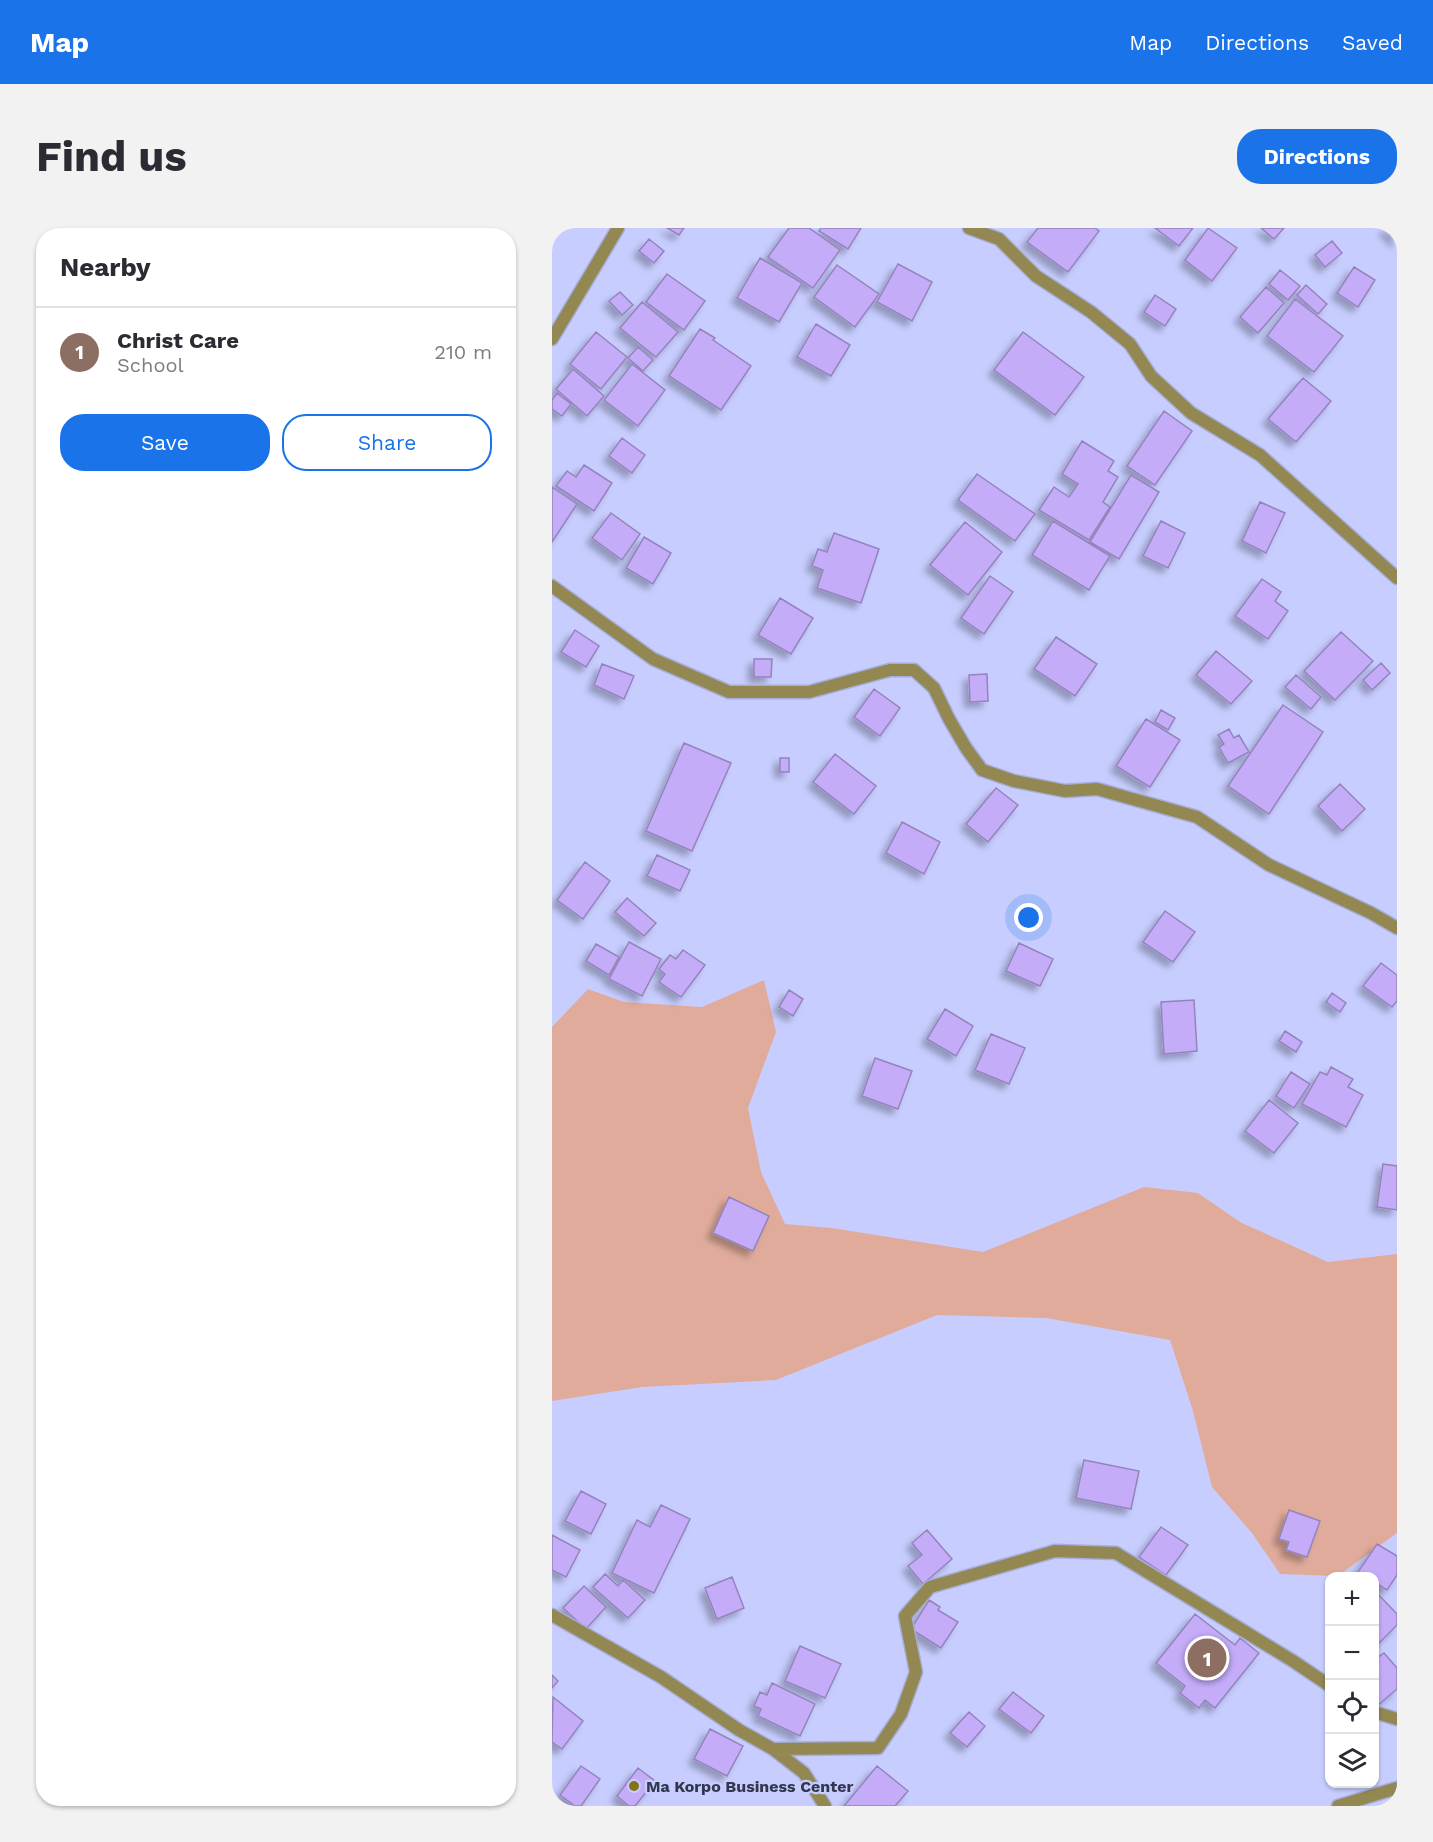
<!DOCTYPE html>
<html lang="en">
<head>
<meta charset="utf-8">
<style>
	:root { --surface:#fff; --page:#f2f2f3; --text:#2b2b33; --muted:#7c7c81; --line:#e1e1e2; --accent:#1a73e8 }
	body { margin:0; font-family:"Work Sans",sans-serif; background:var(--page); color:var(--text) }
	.controls { position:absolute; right:18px; bottom:18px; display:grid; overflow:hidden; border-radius:12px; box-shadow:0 2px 4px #0004 }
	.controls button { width:54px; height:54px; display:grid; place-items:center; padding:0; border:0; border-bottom:2px solid var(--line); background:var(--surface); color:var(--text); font:30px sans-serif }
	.you { position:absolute; left:477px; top:690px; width:21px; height:21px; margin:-15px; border:4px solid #fff; border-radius:50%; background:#1a73e8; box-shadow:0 0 0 9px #1a73e833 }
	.badge { display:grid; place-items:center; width:39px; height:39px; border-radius:50%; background:var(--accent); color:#fff; font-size:20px; font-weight:700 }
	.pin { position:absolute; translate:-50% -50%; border:3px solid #fff; box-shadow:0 2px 6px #0006 }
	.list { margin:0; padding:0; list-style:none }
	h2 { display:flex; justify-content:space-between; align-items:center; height:78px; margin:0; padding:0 24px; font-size:26px }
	h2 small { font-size:20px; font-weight:400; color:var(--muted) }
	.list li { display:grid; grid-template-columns:39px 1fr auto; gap:18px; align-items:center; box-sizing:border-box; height:90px; padding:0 24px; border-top:2px solid var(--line) }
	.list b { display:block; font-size:22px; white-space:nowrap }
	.list p { margin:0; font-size:20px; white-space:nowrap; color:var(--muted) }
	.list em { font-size:20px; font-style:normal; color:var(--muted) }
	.actions { display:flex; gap:12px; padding:18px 24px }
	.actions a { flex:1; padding:14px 0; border:2px solid var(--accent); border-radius:24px; text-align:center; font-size:21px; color:var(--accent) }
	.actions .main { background:var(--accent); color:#fff }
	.icon { flex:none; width:33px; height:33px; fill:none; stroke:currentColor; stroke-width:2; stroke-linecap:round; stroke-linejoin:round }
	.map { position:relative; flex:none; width:845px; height:1578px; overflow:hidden; border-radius:24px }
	header { display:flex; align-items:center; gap:36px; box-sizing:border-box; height:84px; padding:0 30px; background:var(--accent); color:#fff }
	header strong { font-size:28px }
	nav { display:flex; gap:33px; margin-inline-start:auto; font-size:21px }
	.intro { display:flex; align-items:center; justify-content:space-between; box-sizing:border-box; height:144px; padding:0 36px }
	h1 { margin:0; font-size:42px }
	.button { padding:15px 27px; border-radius:24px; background:var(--accent); color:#fff; font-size:21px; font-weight:700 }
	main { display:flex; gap:36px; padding:0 36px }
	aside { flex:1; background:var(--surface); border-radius:24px; box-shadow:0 2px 4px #0004 }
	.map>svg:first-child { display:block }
	.green { fill:#e0ab9b }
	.building { fill:#c4acf9; stroke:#9583bc; stroke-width:1.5; filter:url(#shadow) }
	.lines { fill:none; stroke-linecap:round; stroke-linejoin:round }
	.street-casing { stroke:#a6add8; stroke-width:15 }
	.street { stroke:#938851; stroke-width:12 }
	.poi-dot { fill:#857417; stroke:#c7ceff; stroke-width:2 }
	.labels { text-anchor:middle; stroke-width:4.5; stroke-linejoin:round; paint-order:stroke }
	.poi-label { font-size:16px; font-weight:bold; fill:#33374e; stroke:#c7ceff; text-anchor:start }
</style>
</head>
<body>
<header>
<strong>Map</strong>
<nav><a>Map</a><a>Directions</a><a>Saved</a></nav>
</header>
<div class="intro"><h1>Find us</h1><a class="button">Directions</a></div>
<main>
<aside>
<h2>Nearby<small></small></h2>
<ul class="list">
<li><span class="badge" style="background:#8d6e63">1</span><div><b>Christ Care</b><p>School</p></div><em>210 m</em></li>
</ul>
<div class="actions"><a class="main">Save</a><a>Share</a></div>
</aside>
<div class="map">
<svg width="845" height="1578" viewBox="0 0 845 1578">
	<defs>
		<filter id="shadow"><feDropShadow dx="-5.5" dy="5.5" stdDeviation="3" flood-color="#0004"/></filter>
	</defs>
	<rect width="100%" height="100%" fill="#c7ceff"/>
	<!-- green -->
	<path class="green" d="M212,752L224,804L196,880L209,944L233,996L280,1000L431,1024L592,959L646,965L688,994L776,1034L845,1026V1305L786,1348L728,1346L700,1305L660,1259L641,1183L618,1112L494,1090L385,1087L224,1152L90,1159L0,1173V799L36,761L72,774L150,779Z"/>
	<!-- building -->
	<path class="building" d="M115,0H132L127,7Z
		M237,0H257L288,22L261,60L216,29Z
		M269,0H309L296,21L267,3Z
		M486,0H543L547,3L516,44L475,14Z
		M603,0H641L627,18Z
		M656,0L685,20L660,53L633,32Z
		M709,0H732L722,11Z
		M832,0H845V14Z
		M97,11L112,23L102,35L87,23Z
		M780,13L790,25L773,39L763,27Z
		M208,30L250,55L227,94L185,70Z
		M346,36L380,54L360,93L325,74Z
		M285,37L327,66L303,99L262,69Z
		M802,39L823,52L806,79L785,65Z
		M728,42L748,58L736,72L717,56Z
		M115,46L153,73L132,102L94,74Z
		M754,57L775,76L766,86L745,67Z
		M714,59L732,75L706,105L688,89Z
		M68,64L81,77L70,87L57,73Z
		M603,67L624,81L613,98L592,84Z
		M743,71L791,108L762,144L715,108Z
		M90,74L126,104L104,129L68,100Z
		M264,96L298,117L279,148L245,129Z
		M148,101L163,110L161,112L199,138L169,182L117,148Z
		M44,104L75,129L49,161L18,136Z
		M471,104L532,149L503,187L442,142Z
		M86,119L101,132L91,143L76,130Z
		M80,136L113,162L86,198L52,172Z
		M21,141L52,168L35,188L4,161Z
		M751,150L779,173L744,214L716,191Z
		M5,165L19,176L10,188L0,181V172Z
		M612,183L640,203L603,257L575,238Z
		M70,210L93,227L80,245L57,228Z
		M530,213L562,233L556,243L566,249L551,274L558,279L537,312L487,282L502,259L517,269L526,256L510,246Z
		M32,237L60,255L42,283L4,258L15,243L24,249Z
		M425,246L483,286L463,313L406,272Z
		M579,247L607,264L567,331L538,314Z
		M0,259L25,276L0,314Z
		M708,274L733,285L714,325L690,313Z
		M59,285L88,306L70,332L40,310Z
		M501,293L558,328L537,362L480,327Z
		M609,293L633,305L616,340L591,328Z
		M413,294L450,324L416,367L378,337Z
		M282,305L327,321L309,375L265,360L271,342L260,338L266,321L275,324Z
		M92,309L119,325L101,356L74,340Z
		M438,348L461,364L432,406L409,390Z
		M710,351L729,364L723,373L736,383L716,411L683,388Z
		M228,370L261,390L239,426L206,407Z
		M23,402L47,418L34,439L9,424Z
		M789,404L821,433L783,472L752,443Z
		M504,409L545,436L523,468L482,441Z
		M664,423L700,453L679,476L644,447Z
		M202,431H220L219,449H202Z
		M829,435L838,445L820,462L811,452Z
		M50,436L82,448L72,471L42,457Z
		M435,446L436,473L418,474L417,447Z
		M744,447L769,469L759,481L733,459Z
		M322,461L348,480L328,508L302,489Z
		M731,477L771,504L717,586L676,558Z
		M609,482L623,490L616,502L603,494Z
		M594,491L628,512L598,559L564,538Z
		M677,501L682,510L687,507L697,524L676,535L667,519L672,516L666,507Z
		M132,515L179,535L140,623L94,603Z
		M283,526L324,558L302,586L261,554Z
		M228,530H237V544H228Z
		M788,556L813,581L790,603L766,578Z
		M444,560L466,577L436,614L414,596Z
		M350,594L388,614L372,646L334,625Z
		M105,627L138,642L128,663L95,648Z
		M33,634L58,653L31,691L5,672Z
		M75,670L104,695L92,708L63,684Z
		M613,683L643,704L621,734L591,714Z
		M77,714L109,731L90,768L57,751Z
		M467,715L501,731L488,758L454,743Z
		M44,716L67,729L57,747L34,733Z
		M131,722L153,737L129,769L107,754L113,746L107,741L118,727L124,731Z
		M829,735L845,747V773L840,779L811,758Z
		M237,762L251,771L241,788L227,779Z
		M780,765L794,775L788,784L774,774Z
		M642,772L645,823L612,826L609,774Z
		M393,781L421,798L404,828L375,811Z
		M733,803L750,814L744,824L727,813Z
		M439,806L473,820L457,856L423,842Z
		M323,830L360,843L346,881L310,868Z
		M779,839L801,851L796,859L811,867L794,899L750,876L768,844L775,847Z
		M739,844L758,856L742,880L724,868Z
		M717,872L746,895L722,925L693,903Z
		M831,936L845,938V982L825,979Z
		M177,969L217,988L201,1023L161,1005Z
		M532,1232L587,1243L579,1281L524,1270Z
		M29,1263L54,1276L39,1306L13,1293Z
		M109,1277L138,1291L102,1365L60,1345L85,1292L98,1299Z
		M737,1282L768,1293L755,1329L734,1322L737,1314L727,1311Z
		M609,1299L636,1317L614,1347L587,1329Z
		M375,1302L400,1331L371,1356L356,1338L370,1327L360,1315Z
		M0,1307L28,1322L14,1349L0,1342Z
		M825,1316L845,1328V1347L835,1362L822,1354V1348H814L806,1344Z
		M53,1346L66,1358L71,1352L93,1372L76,1390L41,1359Z
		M180,1349L192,1380L165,1391L153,1360Z
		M32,1358L54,1379L34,1401L11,1380Z
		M824,1364L845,1386V1397L826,1416L822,1412V1366Z
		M377,1372L388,1379L386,1382L406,1394L389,1420L359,1401Z
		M643,1386L683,1417L688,1410L707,1425L663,1480L653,1472L647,1480L628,1465L633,1458L604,1435Z
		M248,1418L289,1436L273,1470L233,1453Z
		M832,1425L845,1440V1461L825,1478L822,1475V1432Z
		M0,1447L6,1453L0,1460Z
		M220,1455L263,1476L248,1508L206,1488L209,1481L202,1478L208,1464L215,1467Z
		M461,1464L492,1488L479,1505L447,1481Z
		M1,1469L31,1493L10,1521L0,1514Z
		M417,1484L433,1498L415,1519L398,1505Z
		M158,1501L191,1518L175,1548L142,1531Z
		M29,1538L48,1551L29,1578H23L8,1567Z
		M325,1538L356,1563L343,1578H292Z
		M86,1540L103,1553L83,1578H77L65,1568Z"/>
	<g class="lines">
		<!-- street casing -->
		<g class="street-casing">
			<path id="street" d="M417,0L447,11L484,48L539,84L578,116L599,148L639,185L708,227L845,350
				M0,111L66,0
				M0,358L101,431L177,464H257L338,442H362L382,460L397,491L414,520L430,542L462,553L513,563L545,561L645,589L717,637L819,685L845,700
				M0,1387L109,1449L187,1502L221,1521L252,1545L273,1578
				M822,1484L845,1491
				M221,1521L326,1520L349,1486L364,1444L353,1388L378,1359L503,1323L564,1325L741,1433L778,1458
				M786,1578L845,1560"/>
		</g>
		<!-- street -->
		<use href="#street" class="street"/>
	</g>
	<!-- markers -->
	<circle class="poi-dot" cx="82" cy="1558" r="6"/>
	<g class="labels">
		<!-- poi labels -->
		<g class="poi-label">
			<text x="94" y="1564">Ma Korpo Business Center</text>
		</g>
	</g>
</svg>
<div class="controls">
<button>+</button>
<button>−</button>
<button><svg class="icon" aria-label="locate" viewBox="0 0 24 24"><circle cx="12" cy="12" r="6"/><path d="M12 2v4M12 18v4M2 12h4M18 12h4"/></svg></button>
<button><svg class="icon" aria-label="layers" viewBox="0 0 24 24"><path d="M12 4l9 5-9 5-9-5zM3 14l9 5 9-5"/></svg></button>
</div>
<div class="you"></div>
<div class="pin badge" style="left:655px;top:1430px;background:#8d6e63">1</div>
</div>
</main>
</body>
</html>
